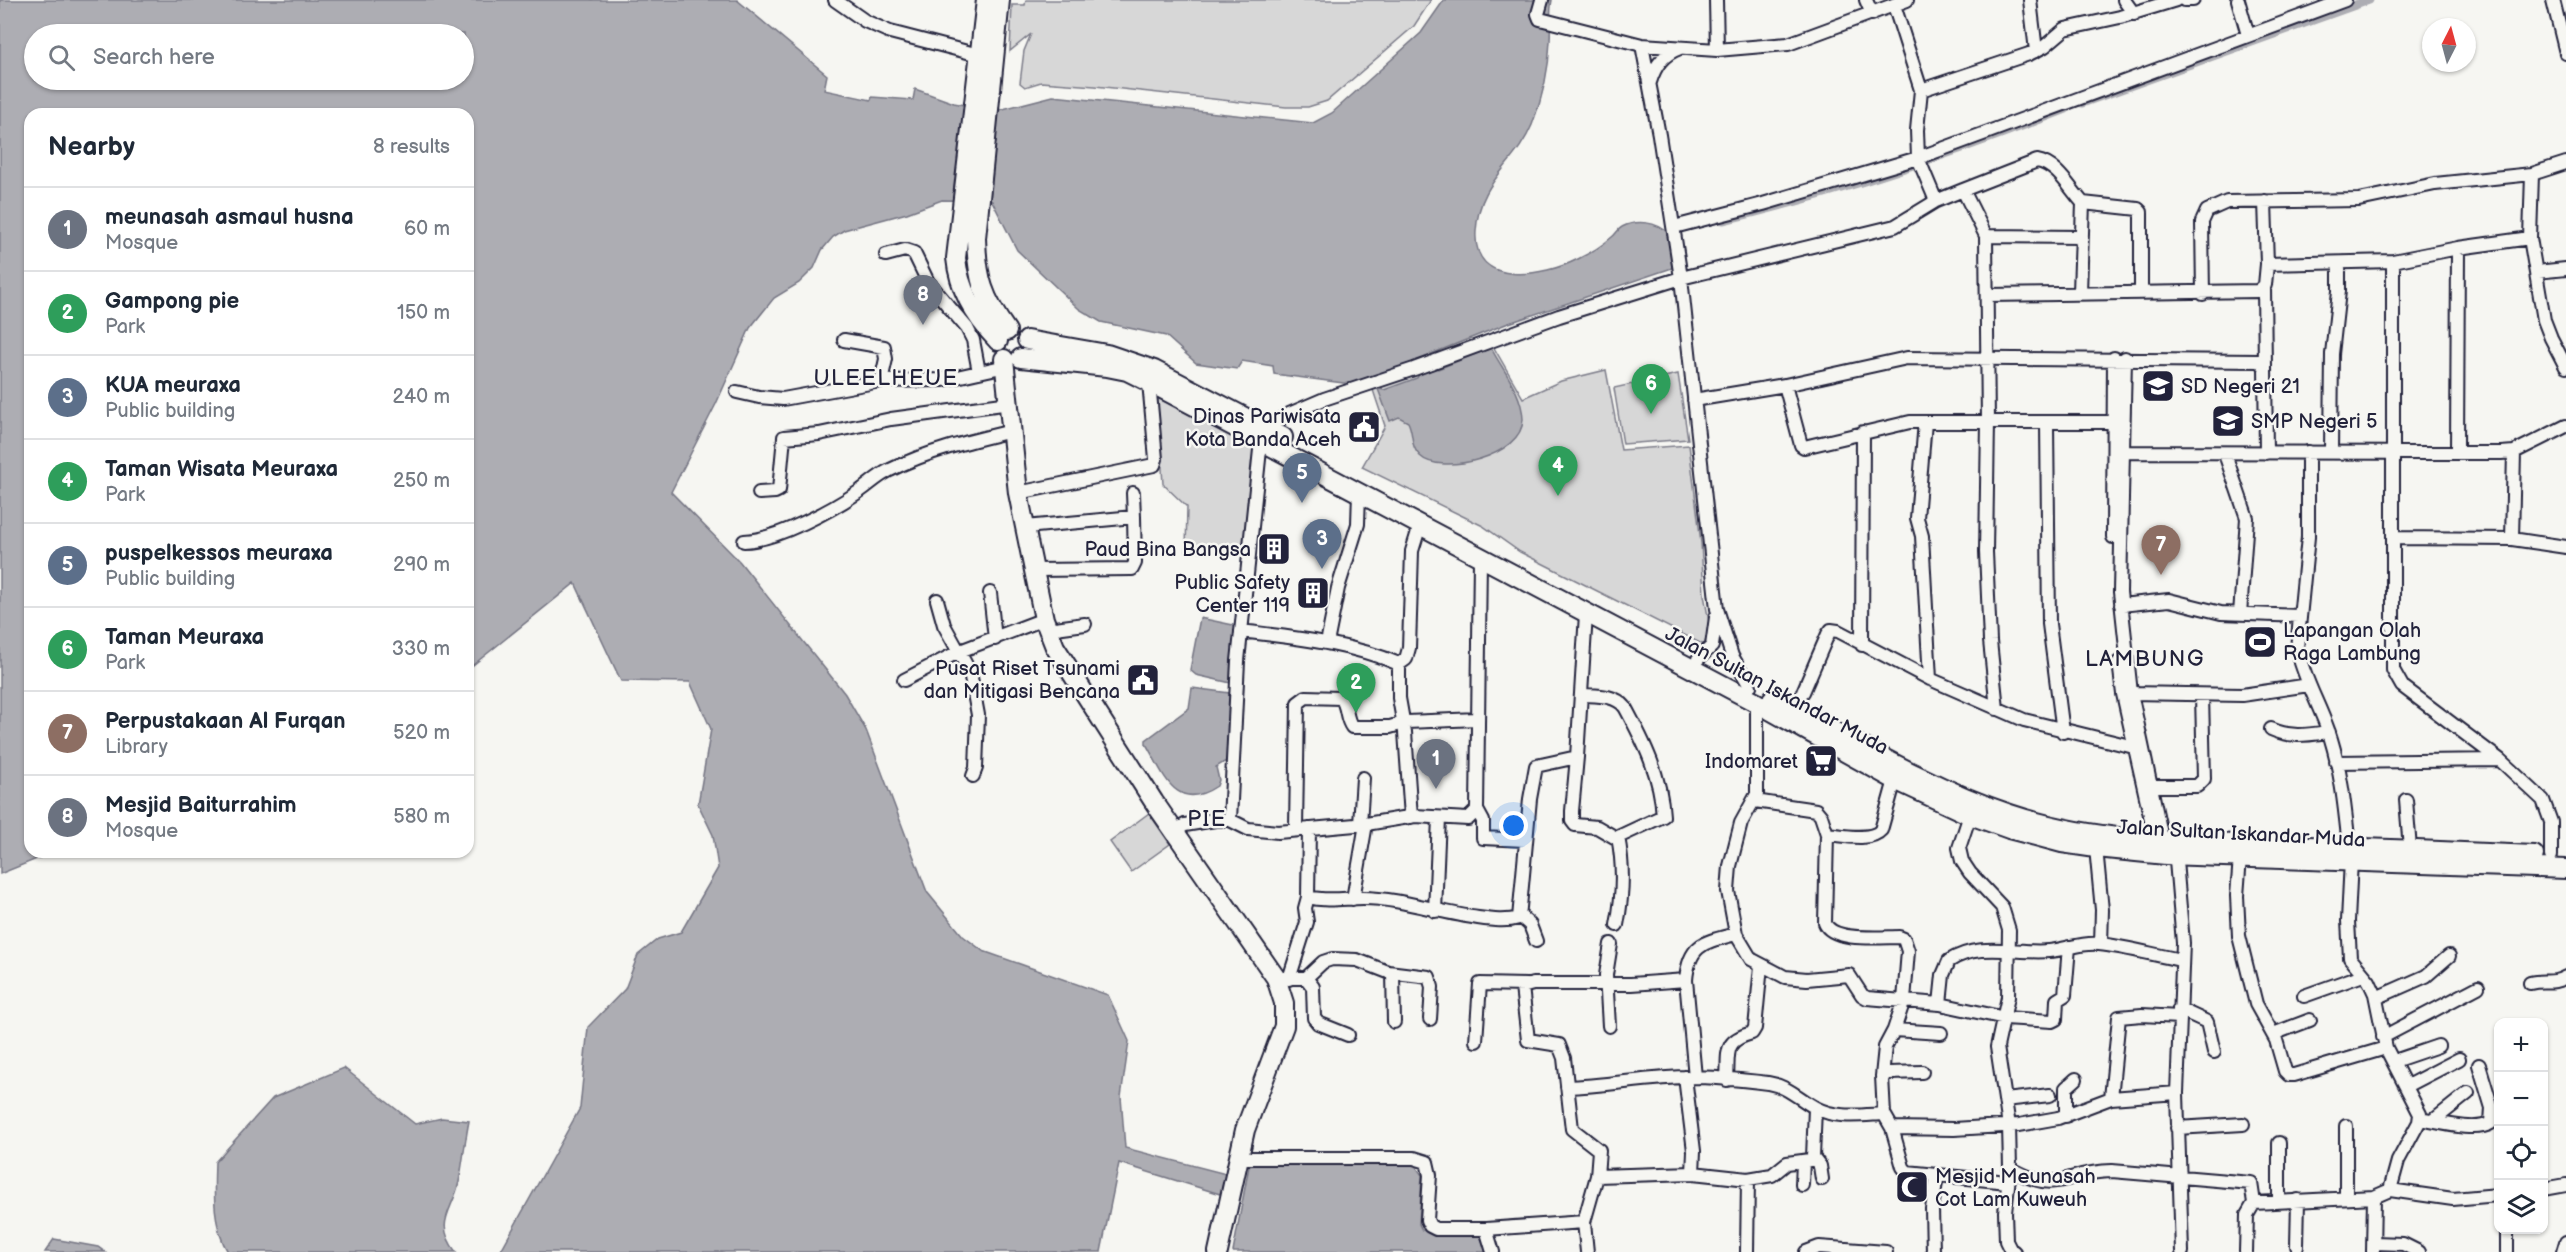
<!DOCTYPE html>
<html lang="en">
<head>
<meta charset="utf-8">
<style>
	:root { --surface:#fff; --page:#f2f2f3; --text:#1f2937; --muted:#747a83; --line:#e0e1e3; --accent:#22223b }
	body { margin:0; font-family:"Balsamiq Sans",sans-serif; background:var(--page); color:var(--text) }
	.controls { position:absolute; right:18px; bottom:18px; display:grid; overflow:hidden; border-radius:12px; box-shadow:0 2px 4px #0004 }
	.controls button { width:54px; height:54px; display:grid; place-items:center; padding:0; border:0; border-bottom:2px solid var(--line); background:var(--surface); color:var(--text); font:30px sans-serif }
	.compass { position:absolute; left:2422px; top:18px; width:54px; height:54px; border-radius:50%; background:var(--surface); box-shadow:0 2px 4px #0004; rotate:6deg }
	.you { position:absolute; left:1514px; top:826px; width:21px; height:21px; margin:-15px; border:4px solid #fff; border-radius:50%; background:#1a73e8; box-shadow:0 0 0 9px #1a73e833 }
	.badge { display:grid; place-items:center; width:39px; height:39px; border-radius:50%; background:var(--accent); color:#fff; font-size:20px; font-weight:700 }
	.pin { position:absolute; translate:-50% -50px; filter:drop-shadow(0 2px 3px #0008) }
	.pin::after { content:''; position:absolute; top:32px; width:21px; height:18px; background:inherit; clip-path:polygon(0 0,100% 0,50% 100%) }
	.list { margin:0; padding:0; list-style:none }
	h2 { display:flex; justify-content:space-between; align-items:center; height:78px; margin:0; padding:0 24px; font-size:26px }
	h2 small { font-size:20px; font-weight:400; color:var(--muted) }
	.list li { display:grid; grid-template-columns:39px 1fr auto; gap:18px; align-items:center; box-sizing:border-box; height:84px; padding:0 24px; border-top:2px solid var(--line) }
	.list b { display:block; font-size:22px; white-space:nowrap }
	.list p { margin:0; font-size:20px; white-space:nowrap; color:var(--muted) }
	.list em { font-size:20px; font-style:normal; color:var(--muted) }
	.icon { flex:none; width:33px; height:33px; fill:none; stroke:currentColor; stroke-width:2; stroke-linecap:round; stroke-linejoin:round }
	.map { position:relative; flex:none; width:2566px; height:1252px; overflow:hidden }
	.search { position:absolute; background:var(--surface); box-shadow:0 2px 4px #0004; left:24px; top:24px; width:450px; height:66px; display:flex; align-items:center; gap:15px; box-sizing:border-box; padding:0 21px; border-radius:33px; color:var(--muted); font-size:22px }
	.panel { position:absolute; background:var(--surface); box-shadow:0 2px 4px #0004; left:24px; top:108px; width:450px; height:750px; border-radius:18px }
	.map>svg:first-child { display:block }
	.green { fill:#d7d7d7; stroke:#7c7c89; stroke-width:1.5 }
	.water { fill:#adadb3; stroke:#757583; stroke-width:1.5; fill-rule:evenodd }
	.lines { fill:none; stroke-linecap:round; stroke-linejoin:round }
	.canal { stroke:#adadb3; stroke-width:9 }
	.minor-casing { stroke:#22223b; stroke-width:16 }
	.highway-casing { stroke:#22223b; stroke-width:22 }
	.minor { stroke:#f6f6f2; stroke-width:12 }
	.highway { stroke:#f6f6f2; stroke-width:18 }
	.labels { text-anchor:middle; stroke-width:5; stroke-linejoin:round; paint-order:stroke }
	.poi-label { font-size:20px; fill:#22223b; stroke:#f6f6f2; text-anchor:end }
	.street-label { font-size:20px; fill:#22223b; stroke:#f6f6f2 }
	.quarter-label { font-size:22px; letter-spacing:1.5px; fill:#22223b; stroke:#f6f6f2 }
</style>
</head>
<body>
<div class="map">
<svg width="2566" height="1252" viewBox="0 0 2566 1252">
	<rect width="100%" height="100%" fill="#f6f6f2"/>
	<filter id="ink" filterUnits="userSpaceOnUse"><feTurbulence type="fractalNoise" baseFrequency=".0167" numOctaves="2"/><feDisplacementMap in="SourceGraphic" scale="12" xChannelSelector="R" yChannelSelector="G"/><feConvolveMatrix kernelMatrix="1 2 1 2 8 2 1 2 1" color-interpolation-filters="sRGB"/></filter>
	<g filter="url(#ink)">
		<!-- green -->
		<path class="green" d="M1026,0H1431L1414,26L1327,101L1308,107H1286L1095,86L1041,82L1025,87L1020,83L1024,51L1031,34L1010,51L1012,5H1025Z
			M1493,346L1523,398L1561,381L1606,370L1621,450L1689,445L1701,543L1704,595L1710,627L1704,645L1520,552L1483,526L1362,467L1385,426L1372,387Z
			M1678,374L1688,439L1623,444L1614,388Z
			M1157,392L1259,450L1248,553L1186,551L1187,507L1163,484Z
			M1149,813L1170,844L1131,872L1110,842Z"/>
		<!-- water -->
		<path class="water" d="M0,0H737L827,75L824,90L871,100L872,97L913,100L915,89L954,103L995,111L1053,96L1313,123L1332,113L1421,33L1444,0H1552C1549,14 1551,27 1550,41C1549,70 1543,97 1532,125C1515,166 1479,180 1476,231C1472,290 1545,276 1578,259C1590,253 1602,246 1612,237C1616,234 1618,229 1622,227C1637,219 1657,222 1668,233L1672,268L1506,324L1431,354L1433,365L1438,369L1491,348C1503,371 1522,392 1523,419C1523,457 1440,476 1420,456C1410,447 1414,434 1408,422L1399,417L1390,421L1378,389L1384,390L1417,378L1421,371L1418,364L1414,362L1351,384L1274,374L1273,366L1242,361L1237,369L1196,363L1166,336L1101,322L1079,309L1017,250L992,201L942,200L907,213L844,230L833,237L822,250L814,268L799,283L774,298L750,328L716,404L671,492L740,562L845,694L866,730L927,892L963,936L983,951L1108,995L1129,1041L1121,1097L1125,1148L1226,1174L1220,1194L1119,1163L1101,1252H500L580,1108L588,1027L625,989L638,955L658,939L681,932L718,868L713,835L698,804L711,729L690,682L621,681L575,583L468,669V114H30V852H54L0,874ZM34,34H464V80H34Z
			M1200,618L1233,625L1236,628L1231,683L1196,675L1190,670Z
			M1192,688L1237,694L1231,758L1216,767L1219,780L1217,786C1175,814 1164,774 1146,744V740L1189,708Z
			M344,1068L415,1124L442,1118L469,1121C465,1141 463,1162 459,1182C453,1211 433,1222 456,1252H228C212,1226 214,1191 215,1162L273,1098Z
			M1265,1162L1414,1164L1422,1175L1419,1224L1422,1230L1430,1232L1477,1233L1480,1236L1487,1252H1233L1249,1166Z
			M54,1239L98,1247L105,1252H45Z"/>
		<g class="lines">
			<!-- canal -->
			<path class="canal" d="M2082,103L2369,0
				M1723,220C1840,193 1954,153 2066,109"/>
			<!-- minor casing -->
			<g class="minor-casing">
				<path id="minor" d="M835,0L865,21L890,32L979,55
					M1542,0L1538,14L1540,19L1642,45L1717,50L1788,44L1907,0
					M1716,0L1717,50
					M1866,0L1872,14
					M2030,0L2036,51
					M2124,0L2134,14
					M2184,0H2193
					M2238,0L2248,35
					M2553,0L2566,53
					M1894,5L1921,90L2029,54L2045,46L2065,29L2120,17L2176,0
					M1642,45L1659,135L1681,278L1717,609L1732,656L1750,686
					M1650,82C1655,66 1663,54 1680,48
					M1921,90L1917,130L1918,158L1936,201
					M2532,174L2530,238L2544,320L2551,338L2566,367
					M1963,190L2037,161C2057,164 2070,189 2083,203L2138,209L2141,212V293
					M1674,227L1763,204L1918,158L2345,0
					M1986,236L2081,237
					M886,255L905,250L914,253L928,282L967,328L973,340L979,372
					M2393,261V670L2402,686L2500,760L2543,800L2551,822V856
					M2267,264L2393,261L2458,248L2530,238
					M2536,272L2566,269
					M2264,288L2265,367
					M2080,292L2083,203
					M2203,294L2202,222L2207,211L2227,202L2359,200L2435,184L2532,174L2566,163
					M1988,295L2258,291L2265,285L2267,264L2265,201
					M844,340L884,347L886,359L881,381
					M2125,358L2120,592L2131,693L2164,848
					M1785,385L1801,445L1804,447L1910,422H2114
					M737,392L759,397L783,399L881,381L943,380L1006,366
					M1694,400L1785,385L1907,358L2260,361L2265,367L2266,453
					M1925,422L1917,518L1922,536L1930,679
					M2047,423L2049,624L2063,732
					M1266,428L1289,414L1324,399L1414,369L1559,316L1681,278L1895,226L1936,201L1963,190L1986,236L1988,422L1986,552L1990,641L1997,709
					M2114,452L2501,453L2514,452L2566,426
					M2308,452V537L2297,648C2303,677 2318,702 2328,730C2341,767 2345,808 2349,847
					M2331,452L2332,354L2339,291V264
					M2457,452L2458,248
					M2225,454L2247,518L2240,614
					M759,493L775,492L779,490L784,437L819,434L891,419L1010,403
					M1018,493L1154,465L1156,459L1149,382
					M1025,527L1134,517L1133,493
					M2113,537L2114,358
					M2394,538L2512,539L2566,547
					M2512,539L2514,452
					M744,541C777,540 832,510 860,491C870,484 879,475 890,470C928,451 970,441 1012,431
					M1033,570L1132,569L1135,563L1134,517
					M990,593L995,639
					M937,600L944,625L970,672L978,715L976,768L973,776
					M2121,605L2169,600L2221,613L2299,616
					M1048,629L1085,624
					M1241,631C1295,638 1350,643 1399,664
					M1327,643L1338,588L1358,524L1359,492
					M1862,645L1863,432
					M1698,659L1712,646L1716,617
					M2119,662L2123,694L2152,824
					M904,680L960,651L1044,619
					M1803,692L1828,634L1831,630L1838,631L1930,679L2024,720L2134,747
					M2131,693L2242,695L2309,685
					M2271,729C2291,738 2307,735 2329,732
					M1577,757L1572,811V821L1575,825L1597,827L1616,838L1663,816C1661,776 1644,742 1625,707C1615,694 1596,696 1581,695
					M2336,762L2500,760
					M2152,786H2197L2204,779L2202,695
					M2406,800L2410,849
					M1755,801L1816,810L1821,816L1827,834C1841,835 1871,842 1881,830L1895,780
					M1477,810L1483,821V838L1525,840
					M1970,815L1959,848L1962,861L1970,873L2002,907L2009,930L2008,997L1997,1047L2009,1126L2010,1168L2005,1212L2006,1241L2010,1249L2014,1252
					M1411,817L1405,732L1399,698V664L1406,659L1409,648L1412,551L1420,525
					M1230,820L1238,661L1261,440
					M1360,824L1363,778
					M1296,828L1298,703L1306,697L1341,698C1348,706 1345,718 1352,727H1390L1407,722L1477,719
					M1174,831L1185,825L1215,820H1230L1248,829L1278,832L1366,824L1415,816L1468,819L1477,810L1480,558
					M1827,834L1825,923C1832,942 1881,937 1899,937L1904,939L1908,951L1904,1000L1894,1030L1885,1047L1882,1076L1884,1114L1892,1128L1903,1167L1907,1172L2008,1182
					M2096,848L2102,910L2101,944
					M2175,849L2183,943L2177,1093L2182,1252
					M2240,857L2237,896L2239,936L2256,1004L2276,1040L2285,1071L2289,1075H2294L2386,1048
					M2351,860L2348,921L2350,958L2369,981L2375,994L2386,1048L2420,1114L2419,1122L2398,1161L2390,1190
					M1308,897C1327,902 1345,898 1363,898C1399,898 1441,913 1478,918C1492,920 1506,922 1519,918L1530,799L1536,766L1577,757L1586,614
					M1353,899L1366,824
					M1435,911L1439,818
					M1520,916L1530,925L1536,941
					M1617,925C1623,895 1624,867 1618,837
					M1736,934L1751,959L1785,977L1807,979L1849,975L1862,995L1867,998L1940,1004L2005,1018L2052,1021L2056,1019L2057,1000L2065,995L2069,947
					M1393,973L1394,1022
					M1276,978H1306L1323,962L1332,959L1357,960L1388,972L1429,977L1432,987L1430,1019
					M1306,978L1313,987L1314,1018L1318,1023L1348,1035
					M1289,979L1307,922L1305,908L1308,897L1309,829
					M1686,980L1695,1077
					M2530,983C2544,979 2552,985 2566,977
					M2304,996L2363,975
					M2376,998L2426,976L2449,956
					M1940,1004L1943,975L1949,961C1979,941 2016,954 2049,951C2066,950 2081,942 2099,944C2127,947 2154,955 2181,960
					M2179,1009L2207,1022L2214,1052
					M1609,1026L1606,975L1611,944
					M1894,1030L1941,1033
					M2273,1034L2310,1020
					M2383,1037L2478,987
					M1476,1041L1480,984L1526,985
					M2394,1061L2438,1046
					M1882,1076L1889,1073L1922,1072
					M1685,1077L1694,1151L1693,1173
					M1727,1080C1729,1053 1722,1041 1752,1033L1755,1028L1761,966
					M2407,1086L2459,1059
					M1567,1087C1608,1086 1649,1077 1690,1077C1715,1077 1743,1080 1768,1083C1788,1086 1799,1099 1816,1108C1836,1119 1862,1115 1884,1114
					M2111,1098L2119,1017L2142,1015L2179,1017
					M2005,1100L2050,1095
					M2066,1116V1088L2076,1079
					M2420,1119C2438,1122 2476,1133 2491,1123L2492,1108L2479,1065
					M2433,1121L2468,1093
					M2346,1126V1198
					M1892,1128L1954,1129L2019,1125L2058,1118L2111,1098L2177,1093
					M2177,1128L2243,1124
					M1813,1157L1820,1166L1822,1179
					M1238,1158H1414L1427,1162L1430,1175L1427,1220L1430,1226L1436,1229H1486L1493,1252
					M2010,1168C2060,1197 2064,1171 2112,1171L2251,1183L2254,1203
					M1597,1176L1693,1173L1748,1179L1772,1175L1787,1163L1810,1160L1813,1157L1815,1108
					M1802,1185L1803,1161
					M2544,1189L2566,1185
					M2279,1201V1143
					M1584,1222L1597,1176L1599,1150L1572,1129L1564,1058L1559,1045L1528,1040L1522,987L1533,984H1631L1686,980C1689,943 1705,942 1736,934L1728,891L1730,866L1741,823L1757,794V703
					M1486,1229L1584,1222L1587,1252
					M2374,1243L2403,1244L2419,1252
					M2297,1246L2298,1200
					M1747,1252L1748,1179
					M1806,1252L1819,1247L1886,1252
					M1933,1252L1932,1209L1937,1175
					M2246,1252L2247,1215L2254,1203L2374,1197L2390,1190L2453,1199L2498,1195
					M2373,1252L2374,1197
					M2507,1252V1230
					M2563,1252L2566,1242"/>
			</g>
			<!-- highway casing -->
			<g class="highway-casing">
				<path id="highway" d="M986,0L956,258C959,290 976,318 998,341
					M1000,0L976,238C977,278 983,298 1007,331
					M1027,340L1107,354L1154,370L1283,437
					M1021,358L1107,367L1127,371L1149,382L1757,703L1895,780L1970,815L2009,829L2062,843L2096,848L2166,855L2566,869
					M1004,359L1018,493L1044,619L1055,647L1154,802L1276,978L1284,1003V1026L1245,1130L1218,1252
					M1773,698C1850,739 1927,787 2010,814C2096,843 2189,843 2280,845C2365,848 2449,851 2534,855"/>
			</g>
			<!-- minor -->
			<use href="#minor" class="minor"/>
			<!-- highway -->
			<use href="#highway" class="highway"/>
		</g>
	</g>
	<!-- icons -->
	<defs>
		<g id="school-square" transform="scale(1.725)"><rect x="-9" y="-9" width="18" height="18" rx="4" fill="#22223b" stroke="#f6f6f2"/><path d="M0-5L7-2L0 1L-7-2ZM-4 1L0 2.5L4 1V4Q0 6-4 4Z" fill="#fff"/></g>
		<g id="civic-square" transform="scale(1.725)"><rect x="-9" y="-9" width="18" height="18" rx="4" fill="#22223b" stroke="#f6f6f2"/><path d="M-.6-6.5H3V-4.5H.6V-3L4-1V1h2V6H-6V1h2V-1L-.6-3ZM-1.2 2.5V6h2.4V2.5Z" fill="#fff"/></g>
		<g id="building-square" transform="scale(1.725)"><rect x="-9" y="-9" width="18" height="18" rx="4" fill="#22223b" stroke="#f6f6f2"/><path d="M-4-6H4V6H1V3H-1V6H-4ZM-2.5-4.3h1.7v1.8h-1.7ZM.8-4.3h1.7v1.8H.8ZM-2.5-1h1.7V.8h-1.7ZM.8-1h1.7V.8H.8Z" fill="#fff"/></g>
		<g id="stadium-square" transform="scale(1.725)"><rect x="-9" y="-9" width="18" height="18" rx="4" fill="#22223b" stroke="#f6f6f2"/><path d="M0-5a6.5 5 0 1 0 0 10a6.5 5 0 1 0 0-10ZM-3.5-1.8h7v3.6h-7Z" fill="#fff"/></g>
		<g id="supermarket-square" transform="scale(1.725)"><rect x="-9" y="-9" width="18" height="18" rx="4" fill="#22223b" stroke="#f6f6f2"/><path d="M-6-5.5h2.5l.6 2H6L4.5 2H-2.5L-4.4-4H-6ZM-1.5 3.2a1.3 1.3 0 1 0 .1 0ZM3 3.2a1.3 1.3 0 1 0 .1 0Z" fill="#fff"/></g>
		<g id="mosque-square" transform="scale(1.725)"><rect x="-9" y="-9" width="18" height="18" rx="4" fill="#22223b" stroke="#f6f6f2"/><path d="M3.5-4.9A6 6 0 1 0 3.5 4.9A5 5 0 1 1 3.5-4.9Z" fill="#fff"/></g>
	</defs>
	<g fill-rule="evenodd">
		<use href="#school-square" x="2158" y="386"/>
		<use href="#school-square" x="2228" y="421"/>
		<use href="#civic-square" x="1364" y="427"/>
		<use href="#building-square" x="1274" y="549"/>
		<use href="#building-square" x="1313" y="593"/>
		<use href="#stadium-square" x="2260" y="642"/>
		<use href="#civic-square" x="1143" y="680"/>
		<use href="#supermarket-square" x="1821" y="761"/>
		<use href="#mosque-square" x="1912" y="1187"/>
	</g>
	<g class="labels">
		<!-- poi labels -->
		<g class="poi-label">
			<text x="2181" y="393" text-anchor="start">SD Negeri 21</text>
			<text x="1341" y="423">Dinas Pariwisata<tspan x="1341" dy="23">Kota Banda Aceh</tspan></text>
			<text x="2251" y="428" text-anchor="start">SMP Negeri 5</text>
			<text x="1251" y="556">Paud Bina Bangsa</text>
			<text x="1290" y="589">Public Safety<tspan x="1290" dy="23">Center 119</tspan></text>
			<text x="2283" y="637" text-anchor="start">Lapangan Olah<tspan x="2283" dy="23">Raga Lambung</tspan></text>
			<text x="1120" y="675">Pusat Riset Tsunami<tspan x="1120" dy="23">dan Mitigasi Bencana</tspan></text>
			<text x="1798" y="768">Indomaret</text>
			<text x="1935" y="1183" text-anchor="start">Mesjid Meunasah<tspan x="1935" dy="23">Cot Lam Kuweuh</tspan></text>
		</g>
		<!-- street labels -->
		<g class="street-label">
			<text transform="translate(1777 690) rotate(28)" y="7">Jalan Sultan Iskandar Muda</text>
			<text transform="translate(2241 833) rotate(3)" y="7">Jalan Sultan Iskandar Muda</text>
		</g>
		<!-- quarter labels -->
		<g class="quarter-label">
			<text x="886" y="385">ULEELHEUE</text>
			<text x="2145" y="666">LAMBUNG</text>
			<text x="1207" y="826">PIE</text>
		</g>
	</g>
</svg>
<div class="controls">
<button>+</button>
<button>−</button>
<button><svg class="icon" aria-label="locate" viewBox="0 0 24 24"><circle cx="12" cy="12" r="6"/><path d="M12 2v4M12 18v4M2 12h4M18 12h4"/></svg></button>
<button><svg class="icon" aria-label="layers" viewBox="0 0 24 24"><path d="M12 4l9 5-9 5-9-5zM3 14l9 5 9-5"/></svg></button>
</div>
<svg class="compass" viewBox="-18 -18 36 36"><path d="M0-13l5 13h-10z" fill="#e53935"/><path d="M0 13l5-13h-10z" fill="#747a83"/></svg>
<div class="you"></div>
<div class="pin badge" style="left:1436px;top:789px;background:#6b7280">1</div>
<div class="pin badge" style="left:1356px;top:713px;background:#2e9e5b">2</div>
<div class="pin badge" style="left:1322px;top:569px;background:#5c6f8a">3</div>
<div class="pin badge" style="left:1558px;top:496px;background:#2e9e5b">4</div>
<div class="pin badge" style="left:1302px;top:503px;background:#5c6f8a">5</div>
<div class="pin badge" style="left:1651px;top:414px;background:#2e9e5b">6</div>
<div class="pin badge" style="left:2161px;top:575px;background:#8d6e63">7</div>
<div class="pin badge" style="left:923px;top:325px;background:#6b7280">8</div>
<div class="search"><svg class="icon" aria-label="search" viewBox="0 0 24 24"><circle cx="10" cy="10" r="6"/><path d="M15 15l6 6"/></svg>Search here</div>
<section class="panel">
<h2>Nearby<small>8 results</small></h2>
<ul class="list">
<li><span class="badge" style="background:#6b7280">1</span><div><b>meunasah asmaul husna</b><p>Mosque</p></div><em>60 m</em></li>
<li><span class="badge" style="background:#2e9e5b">2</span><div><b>Gampong pie</b><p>Park</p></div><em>150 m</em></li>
<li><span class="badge" style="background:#5c6f8a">3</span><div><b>KUA meuraxa</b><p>Public building</p></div><em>240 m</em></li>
<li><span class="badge" style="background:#2e9e5b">4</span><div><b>Taman Wisata Meuraxa</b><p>Park</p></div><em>250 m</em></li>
<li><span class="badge" style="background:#5c6f8a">5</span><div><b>puspelkessos meuraxa</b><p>Public building</p></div><em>290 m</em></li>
<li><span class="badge" style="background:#2e9e5b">6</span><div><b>Taman Meuraxa</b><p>Park</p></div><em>330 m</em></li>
<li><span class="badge" style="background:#8d6e63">7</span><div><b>Perpustakaan Al Furqan</b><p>Library</p></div><em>520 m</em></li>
<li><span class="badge" style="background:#6b7280">8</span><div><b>Mesjid Baiturrahim</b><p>Mosque</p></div><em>580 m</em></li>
</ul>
</section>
</div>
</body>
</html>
